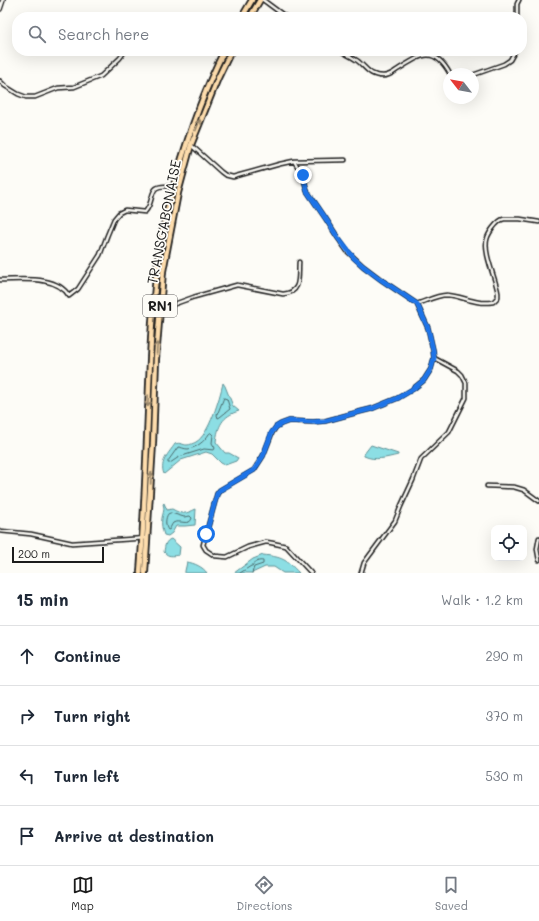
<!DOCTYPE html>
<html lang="en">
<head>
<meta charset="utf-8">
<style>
	:root { --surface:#fff; --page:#f2f2f3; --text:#1f2937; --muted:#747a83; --line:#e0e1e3; --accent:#1c1c1c }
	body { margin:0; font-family:Mali,sans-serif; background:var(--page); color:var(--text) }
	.controls { position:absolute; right:12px; bottom:12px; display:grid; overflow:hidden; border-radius:8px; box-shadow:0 4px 16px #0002 }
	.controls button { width:36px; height:36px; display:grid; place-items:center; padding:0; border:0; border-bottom:1px solid var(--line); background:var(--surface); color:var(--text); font:20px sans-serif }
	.compass { position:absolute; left:443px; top:68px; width:36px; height:36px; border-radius:50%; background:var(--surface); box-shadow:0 4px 16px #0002; rotate:301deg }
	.scale { position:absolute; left:12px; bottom:10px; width:92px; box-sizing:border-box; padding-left:4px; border:2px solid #1c1c1c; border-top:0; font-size:11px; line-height:14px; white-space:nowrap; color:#1c1c1c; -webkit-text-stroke:3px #fdfcf7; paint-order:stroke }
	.stop { position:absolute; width:12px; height:12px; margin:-9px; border:3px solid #1a73e8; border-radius:50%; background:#fff }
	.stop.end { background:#1a73e8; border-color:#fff; box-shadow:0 1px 4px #0008 }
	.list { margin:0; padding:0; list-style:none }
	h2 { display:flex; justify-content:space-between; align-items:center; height:52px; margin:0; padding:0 16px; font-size:17px }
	h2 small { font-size:13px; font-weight:400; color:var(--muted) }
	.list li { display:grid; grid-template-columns:26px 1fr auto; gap:12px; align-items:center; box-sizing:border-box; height:60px; padding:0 16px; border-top:1px solid var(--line) }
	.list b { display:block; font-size:15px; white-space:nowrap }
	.list em { font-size:13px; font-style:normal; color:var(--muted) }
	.icon { flex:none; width:22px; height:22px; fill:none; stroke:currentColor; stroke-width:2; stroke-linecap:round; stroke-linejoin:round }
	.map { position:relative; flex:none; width:539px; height:573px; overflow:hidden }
	.search { position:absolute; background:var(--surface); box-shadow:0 4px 16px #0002; left:12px; right:12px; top:12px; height:44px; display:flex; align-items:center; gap:10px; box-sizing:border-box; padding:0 14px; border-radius:16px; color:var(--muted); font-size:15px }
	.sheet { height:292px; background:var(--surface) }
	nav { display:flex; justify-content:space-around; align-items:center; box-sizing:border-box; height:56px; border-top:1px solid var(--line); background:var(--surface); font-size:11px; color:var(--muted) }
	nav a { display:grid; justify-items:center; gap:2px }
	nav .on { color:var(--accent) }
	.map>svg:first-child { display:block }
	.water { fill:#8cdee4; stroke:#5f9094 }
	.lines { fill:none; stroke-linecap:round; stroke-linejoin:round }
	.shore { stroke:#496a6c; stroke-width:1 }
	.street-casing { stroke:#1c1c1c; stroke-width:5.5 }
	.secondary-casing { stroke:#1c1c1c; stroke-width:6 }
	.highway-casing { stroke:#1c1c1c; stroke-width:8 }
	.street { stroke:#fdfcf7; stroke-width:2.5 }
	.secondary { stroke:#fdfcf7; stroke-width:3.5 }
	.highway { stroke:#fddcac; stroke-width:4.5 }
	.oneway { stroke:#98866b }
	.route { stroke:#1a73e8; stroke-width:5 }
	.labels { text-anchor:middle; stroke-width:3.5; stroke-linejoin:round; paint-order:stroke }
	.shield { fill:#fdfcf7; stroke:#605f5e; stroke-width:1 }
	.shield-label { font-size:13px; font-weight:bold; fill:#1c1c1c }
	.street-label { font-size:14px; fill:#1c1c1c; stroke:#fdfcf7 }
</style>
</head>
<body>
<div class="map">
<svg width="539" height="573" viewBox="0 0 539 573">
	<rect width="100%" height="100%" fill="#fdfcf7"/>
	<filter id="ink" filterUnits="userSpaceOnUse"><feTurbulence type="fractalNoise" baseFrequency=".025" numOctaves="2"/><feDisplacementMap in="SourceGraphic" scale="8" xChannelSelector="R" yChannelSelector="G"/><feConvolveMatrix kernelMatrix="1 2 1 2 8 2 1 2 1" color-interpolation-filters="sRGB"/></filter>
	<g filter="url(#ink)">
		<!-- water -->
		<path class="water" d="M223,383L225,386L233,406L239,411C222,416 218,426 216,442L225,453H229L238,458L236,461L225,465L221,463L212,454L206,452L181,460L164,474C159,462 169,453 175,444C180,442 183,445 187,445C190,445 194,443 196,442C209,435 220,397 223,383Z
			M371,445L398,454V455C386,458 375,461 364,456V454Z
			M164,503L167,510L172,509C183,515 185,514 196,509L195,525L185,526H176L172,533L168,536L164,535C162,529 161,524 162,518C163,512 165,510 163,504Z
			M171,539L180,547L179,555C173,556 168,557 164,552C165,546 165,541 171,539Z
			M263,555C282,557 286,559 299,573H283L274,567H265L252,573H234L253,559Z
			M187,562C194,563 203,567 207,573H185V571Z"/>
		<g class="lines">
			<!-- shore -->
			<path class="shore" d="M224,398L227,399L230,409L220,417L218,418L217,415L223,400Z
				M211,433L213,435L212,443L215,448L214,450L204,449L179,457L170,463H168V461L178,447C181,447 184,449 188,449C196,448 205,441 209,434Z
				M171,513L184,517L190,516L192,518C190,527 179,519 173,523C172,524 170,528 170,529L168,530C165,526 165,518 168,514Z
				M240,573L251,566H252C254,562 259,560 263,561V564L254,567L252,573"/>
			<!-- street casing -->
			<g class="street-casing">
				<path id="street" d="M263,0L286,17
					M152,17L163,15L177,17
					M517,17V4L519,0
					M341,51C347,55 354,58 359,62C367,69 370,76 383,76C388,76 393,73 397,70C420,56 433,44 450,74
					M473,75L504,64L510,60L515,51
					M0,81L5,86L18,94L26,97H35L58,88L74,87L101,76L120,58L125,51
					M191,145L221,172L225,175L233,177L280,164L294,161L303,175L307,191L326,219L338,238L347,251L363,266L383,281L417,304C426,301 437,295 447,295C463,296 475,305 493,302L498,297V293C496,279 483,253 487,239C488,235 490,232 493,228C496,224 499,220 504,219H520L539,222
					M294,161L345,160
					M0,280C22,280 57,275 69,296L78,289L100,255L107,236L114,219L119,213L125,210L145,212C157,199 145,182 173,187
					M160,306H169L194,297L237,285L283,294C302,293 298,276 299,262
					M487,486L514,487L524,490L539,501
					M0,531L31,534L72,543L147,538
					M539,538L537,549L539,560
					M311,573L286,546L272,543L266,542L248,547L227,557L215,556L206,550L203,545L206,534L217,494L220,490L254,470L263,456L272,433L276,427L281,424L289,421L313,422L325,421L351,414L371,409L398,398L413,389L424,380L431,369L434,358L433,350L428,328L417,304
					M361,573L364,563L395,521L401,506L413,480L421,459L449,432L466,398V383L462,375L458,371L434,358"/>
			</g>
			<!-- secondary casing -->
			<g class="secondary-casing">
				<path id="secondary" d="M0,9L3,0"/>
			</g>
			<!-- highway casing -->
			<g class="highway-casing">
				<path id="highway" d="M242,17L252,0
					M250,17L260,0
					M140,573C144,520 146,466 148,413C150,353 152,293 162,234C166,214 171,195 177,175C189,133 204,91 224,51
					M145,573L153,443L156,359L163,271L178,193L191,145L218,78L231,51"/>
			</g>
			<!-- street -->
			<use href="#street" class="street"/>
			<!-- secondary -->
			<use href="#secondary" class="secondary"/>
			<!-- highway -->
			<use href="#highway" class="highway"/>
		</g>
		<!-- one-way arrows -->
		<defs><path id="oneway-shaft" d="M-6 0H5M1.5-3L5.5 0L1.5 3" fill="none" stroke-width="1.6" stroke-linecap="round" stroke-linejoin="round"/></defs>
		<g class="oneway">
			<use href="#oneway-shaft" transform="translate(198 125) rotate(-69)"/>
			<use href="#oneway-shaft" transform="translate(157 348) rotate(-86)"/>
			<use href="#oneway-shaft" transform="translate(148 401) rotate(92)"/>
			<use href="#oneway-shaft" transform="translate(151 478) rotate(-87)"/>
		</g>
	</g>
	<g class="lines" filter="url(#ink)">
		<!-- route -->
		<path class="route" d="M206,534L217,494L220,490L254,470L263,456L272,432L276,427L281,424L289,421L313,422L325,421L351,414L371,409L398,398L413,389L424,380L431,369L434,358L433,350L428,328L417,304L380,279L363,266L354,258L338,238L326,219L307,191L303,175"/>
	</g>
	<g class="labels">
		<!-- shield labels -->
		<rect class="shield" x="143" y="295" width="34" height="22" rx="3"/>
		<g class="shield-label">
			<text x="160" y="311">RN1</text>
		</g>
		<!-- street labels -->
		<g class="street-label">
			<text transform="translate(164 222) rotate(-79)" y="5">TRANSGABONAISE</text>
		</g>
	</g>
</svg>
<div class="controls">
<button><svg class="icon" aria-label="locate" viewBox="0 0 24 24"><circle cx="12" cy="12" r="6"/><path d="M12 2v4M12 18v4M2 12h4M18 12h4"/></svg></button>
</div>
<svg class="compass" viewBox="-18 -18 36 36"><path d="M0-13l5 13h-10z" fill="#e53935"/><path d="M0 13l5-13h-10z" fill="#747a83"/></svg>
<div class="scale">200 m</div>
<div class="stop" style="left:206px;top:534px"></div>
<div class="stop end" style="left:303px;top:175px"></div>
<div class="search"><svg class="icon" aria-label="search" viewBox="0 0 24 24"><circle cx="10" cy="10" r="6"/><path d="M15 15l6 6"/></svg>Search here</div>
</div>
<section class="sheet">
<h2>15 min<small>Walk · 1.2 km</small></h2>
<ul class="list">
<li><svg class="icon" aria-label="ahead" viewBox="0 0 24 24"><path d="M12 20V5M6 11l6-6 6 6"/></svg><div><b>Continue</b></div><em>290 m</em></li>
<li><svg class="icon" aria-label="right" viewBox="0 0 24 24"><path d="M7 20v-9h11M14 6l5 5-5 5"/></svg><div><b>Turn right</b></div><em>370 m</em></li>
<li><svg class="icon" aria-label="left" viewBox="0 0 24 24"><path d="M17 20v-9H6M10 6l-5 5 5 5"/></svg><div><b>Turn left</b></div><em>530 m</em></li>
<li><svg class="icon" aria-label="arrive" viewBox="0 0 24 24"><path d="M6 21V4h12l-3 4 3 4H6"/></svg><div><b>Arrive at destination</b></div></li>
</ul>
</section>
<nav>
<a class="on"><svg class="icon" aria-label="map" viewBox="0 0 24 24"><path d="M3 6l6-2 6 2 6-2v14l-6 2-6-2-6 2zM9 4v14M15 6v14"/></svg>Map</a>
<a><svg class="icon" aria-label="directions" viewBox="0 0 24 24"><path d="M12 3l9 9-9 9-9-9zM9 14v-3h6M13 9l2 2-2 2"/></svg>Directions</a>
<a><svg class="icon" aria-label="saved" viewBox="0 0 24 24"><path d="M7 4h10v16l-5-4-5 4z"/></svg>Saved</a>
</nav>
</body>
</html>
